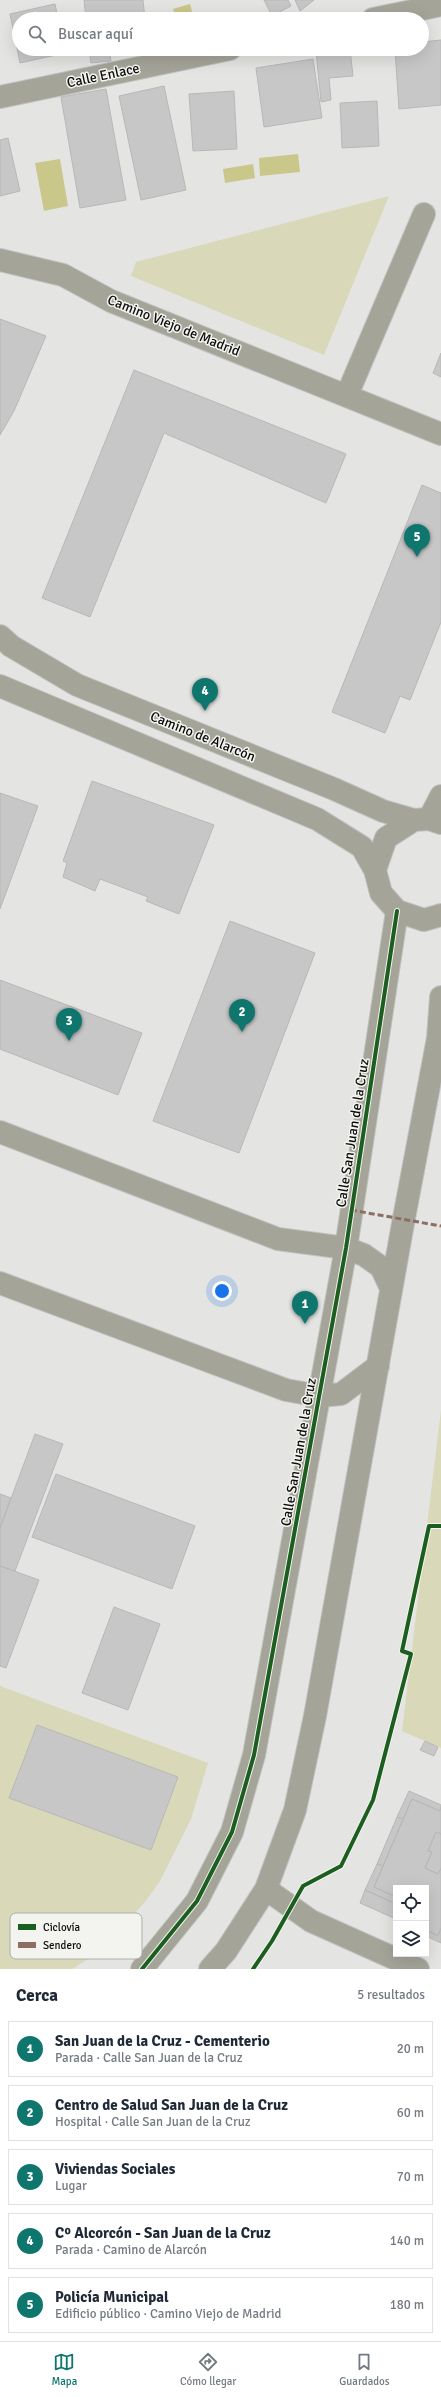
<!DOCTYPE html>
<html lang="es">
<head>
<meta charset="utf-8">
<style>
	:root { --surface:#fff; --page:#f2f2f3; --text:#1f2937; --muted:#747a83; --line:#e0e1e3; --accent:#0f766e }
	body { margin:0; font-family:Signika,sans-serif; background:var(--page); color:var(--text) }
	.controls { position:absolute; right:12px; bottom:12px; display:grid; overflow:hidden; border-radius:0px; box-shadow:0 4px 16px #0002 }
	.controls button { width:36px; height:36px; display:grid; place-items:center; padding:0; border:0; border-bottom:1px solid var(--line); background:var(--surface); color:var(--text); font:20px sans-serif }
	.you { position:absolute; left:222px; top:1291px; width:14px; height:14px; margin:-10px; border:3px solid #fff; border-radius:50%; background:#1a73e8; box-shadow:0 0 0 6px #1a73e833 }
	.badge { display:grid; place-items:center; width:26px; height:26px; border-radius:50%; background:var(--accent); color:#fff; font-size:13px; font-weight:700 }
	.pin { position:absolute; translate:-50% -33px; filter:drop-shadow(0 1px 2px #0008) }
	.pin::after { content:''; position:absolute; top:21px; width:14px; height:12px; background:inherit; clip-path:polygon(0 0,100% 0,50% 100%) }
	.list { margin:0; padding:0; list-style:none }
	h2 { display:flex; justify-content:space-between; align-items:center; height:52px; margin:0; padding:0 16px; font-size:17px }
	h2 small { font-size:13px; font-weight:400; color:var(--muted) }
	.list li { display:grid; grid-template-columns:26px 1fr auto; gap:12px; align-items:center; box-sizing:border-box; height:56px; margin:0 8px 8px; padding:0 8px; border:1px solid var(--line); border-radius:0px }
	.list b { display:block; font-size:15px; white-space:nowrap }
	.list p { margin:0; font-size:13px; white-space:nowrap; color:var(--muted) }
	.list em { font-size:13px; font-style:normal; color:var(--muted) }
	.icon { flex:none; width:22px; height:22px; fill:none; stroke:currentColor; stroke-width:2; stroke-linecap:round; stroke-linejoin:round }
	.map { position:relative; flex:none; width:441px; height:1969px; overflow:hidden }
	.search { position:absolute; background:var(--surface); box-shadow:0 4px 16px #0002; left:12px; right:12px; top:12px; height:44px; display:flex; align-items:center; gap:10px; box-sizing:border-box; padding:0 14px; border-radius:22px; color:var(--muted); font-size:15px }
	.sheet { height:372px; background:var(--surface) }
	nav { display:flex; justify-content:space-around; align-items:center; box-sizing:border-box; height:56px; border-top:1px solid var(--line); background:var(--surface); font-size:11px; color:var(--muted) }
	nav a { display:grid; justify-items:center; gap:2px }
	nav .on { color:var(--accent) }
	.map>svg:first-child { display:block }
	.green { fill:#d9d8b9 }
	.water { fill:#cac78a }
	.building { fill:#c7c7c7; stroke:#b8b8b8 }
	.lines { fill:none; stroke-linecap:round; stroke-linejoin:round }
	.minor-casing { stroke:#c1c1c0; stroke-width:24 }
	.minor { stroke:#a4a499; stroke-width:22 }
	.quiet { stroke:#8d6e63; stroke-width:3; stroke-dasharray:6 3; stroke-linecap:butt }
	.cycleway-casing { stroke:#f3f3ef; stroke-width:6 }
	.cycleway { stroke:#1b5e20; stroke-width:4 }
	.labels { text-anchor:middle; stroke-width:3; stroke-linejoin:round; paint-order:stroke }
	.street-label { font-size:14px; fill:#0c0c0b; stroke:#f3f3ef }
	.key { fill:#f3f3ef; stroke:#aeaeab; stroke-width:1 }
	.key-label { font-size:11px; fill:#0c0c0b }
</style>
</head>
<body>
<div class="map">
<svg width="441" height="1969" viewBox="0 0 441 1969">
	<rect width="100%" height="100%" fill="#e4e4e3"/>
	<!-- green -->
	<path class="green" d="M389,196L324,355L131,276L136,262Z
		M441,1410V1748L402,1731Z
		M0,1686L208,1763L191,1819L160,1881L145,1902L96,1954L72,1969H0Z"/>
	<!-- water -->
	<path class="water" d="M190,4L194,19H176L173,9Z
		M298,154L300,172L260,176L259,158Z
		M60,159L68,206L44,211L35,163Z
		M253,164L255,178L225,183L223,169Z"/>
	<!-- building -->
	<path class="building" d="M84,0H143L145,19H86Z
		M264,0H288L291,6L272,16Z
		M295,0H314L300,11Z
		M55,4L58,19H19V49H64L65,53L20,63L10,14Z
		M441,40V105L399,109L395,49H422V42Z
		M89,49H109L111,61L91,63Z
		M334,49H350L353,76L329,78L331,100L321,102L316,51Z
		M313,59L322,118L264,127L256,68Z
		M164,86L186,190L141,200L119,96Z
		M106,89L126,200L80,208L61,97Z
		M234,91L237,149L193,151L189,94Z
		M377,101L379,146L342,148L340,103Z
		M8,138L20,191L0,196V140Z
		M0,319L46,336L14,411L0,435Z
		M441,353V377L433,373Z
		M134,370L346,454L326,503L164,433L90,617L42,598Z
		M422,485L441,493V622L410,700L400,696L385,733L332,712Z
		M92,781L214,825L179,914L146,901L148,897L100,879L95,891L63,877L67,863L63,861Z
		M0,793L38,806L0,909Z
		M230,921L315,953L239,1153L153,1121Z
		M0,980L142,1033L118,1095L0,1049Z
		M35,1434L63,1444L15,1571L0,1566V1528Z
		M56,1474L195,1526L172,1589L32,1537Z
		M0,1494L11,1498L0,1528Z
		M0,1566L39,1580L6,1668L0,1666Z
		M114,1607L160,1624L128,1710L82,1693Z
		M37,1725L178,1777L151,1850L9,1798Z
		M425,1741L438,1747L434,1756L420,1750Z
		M409,1791L441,1805L440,1811L412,1799L403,1819L397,1817Z
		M412,1799L440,1811L441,1807V1834L436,1832L428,1851L432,1852L425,1868L438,1874L441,1868V1928L438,1936L426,1930V1888H396V1897L374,1887Z
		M397,1817L403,1819L383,1866L377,1864Z
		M436,1832L441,1834V1868L438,1874L425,1868L432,1852L428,1851Z
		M377,1864L383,1866L374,1887L396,1897L394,1903L365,1890Z
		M365,1890L394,1903L396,1898V1919L360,1903Z
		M441,1928V1943L426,1936V1930L438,1936Z"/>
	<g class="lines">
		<!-- minor casing -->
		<g class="minor-casing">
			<path id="minor" d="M373,19L441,5
				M0,97L230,49
				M0,260L63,275L111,301L441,434
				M347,395L424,214
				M0,636L11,646L77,685L334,789L383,811L414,820
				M0,686L317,819L362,847L375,870
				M429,819L441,796
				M441,823L429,819L414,820L386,838L375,870L381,893L397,911L424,920L441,915
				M0,1132L278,1239L346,1248L364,1255L381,1267L391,1288
				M0,1283L286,1390L320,1396L341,1394L378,1366
				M266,1889L311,1921L418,1969
				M142,1969L197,1901L232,1832L254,1755L346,1248L397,911
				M210,1969L226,1951L266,1889L295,1810L315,1716L404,1218L438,1038L441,997"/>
		</g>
		<!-- minor -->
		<use href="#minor" class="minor"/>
		<!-- quiet -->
		<path class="quiet" d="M351,1210L441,1226"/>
		<!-- cycleway casing -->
		<g class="cycleway-casing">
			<path id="cycleway" d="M142,1969L197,1901L232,1832L254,1755L346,1248L397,911
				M253,1969L272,1941L303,1886L341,1866L373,1800L411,1654L402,1651L429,1526H441"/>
		</g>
		<!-- cycleway -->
		<use href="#cycleway" class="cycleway"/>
	</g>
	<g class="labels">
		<!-- street labels -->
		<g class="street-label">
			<text transform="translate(103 75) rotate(-12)" y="5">Calle Enlace</text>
			<text transform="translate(174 325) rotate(22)" y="5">Camino Viejo de Madrid</text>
			<text transform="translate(203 736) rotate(22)" y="5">Camino de Alarcón</text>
			<text transform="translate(352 1133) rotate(-81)" y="5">Calle San Juan de la Cruz</text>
			<text transform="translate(298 1452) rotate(-80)" y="5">Calle San Juan de la Cruz</text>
		</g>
	</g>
	<!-- legend -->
	<rect x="10" y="1913" width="132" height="46" rx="6" class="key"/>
	<rect x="18" y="1924" width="18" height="6" fill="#1b5e20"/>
	<rect x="18" y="1942" width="18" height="6" fill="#8d6e63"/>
	<g class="key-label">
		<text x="43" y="1931">Ciclovía</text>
		<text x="43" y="1949">Sendero</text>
	</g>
</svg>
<div class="controls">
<button><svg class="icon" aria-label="locate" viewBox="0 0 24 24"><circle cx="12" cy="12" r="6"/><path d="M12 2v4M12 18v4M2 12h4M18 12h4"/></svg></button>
<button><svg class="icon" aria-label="layers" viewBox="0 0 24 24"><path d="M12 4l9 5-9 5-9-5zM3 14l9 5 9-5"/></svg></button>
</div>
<div class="you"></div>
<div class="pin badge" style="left:305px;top:1324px">1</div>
<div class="pin badge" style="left:242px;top:1032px">2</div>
<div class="pin badge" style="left:69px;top:1041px">3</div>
<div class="pin badge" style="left:205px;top:711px">4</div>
<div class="pin badge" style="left:417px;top:557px">5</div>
<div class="search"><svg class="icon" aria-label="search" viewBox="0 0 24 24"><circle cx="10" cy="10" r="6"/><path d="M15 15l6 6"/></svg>Buscar aquí</div>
</div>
<section class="sheet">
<h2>Cerca<small>5 resultados</small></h2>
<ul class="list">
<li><span class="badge">1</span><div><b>San Juan de la Cruz - Cementerio</b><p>Parada · Calle San Juan de la Cruz</p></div><em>20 m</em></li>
<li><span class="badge">2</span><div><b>Centro de Salud San Juan de la Cruz</b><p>Hospital · Calle San Juan de la Cruz</p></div><em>60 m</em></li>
<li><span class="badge">3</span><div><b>Viviendas Sociales</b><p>Lugar</p></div><em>70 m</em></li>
<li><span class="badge">4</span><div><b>Cº Alcorcón - San Juan de la Cruz</b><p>Parada · Camino de Alarcón</p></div><em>140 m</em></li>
<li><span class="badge">5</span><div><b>Policía Municipal</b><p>Edificio público · Camino Viejo de Madrid</p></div><em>180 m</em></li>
</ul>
</section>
<nav>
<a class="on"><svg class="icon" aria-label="map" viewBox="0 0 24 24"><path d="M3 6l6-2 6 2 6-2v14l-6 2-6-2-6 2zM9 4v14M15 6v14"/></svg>Mapa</a>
<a><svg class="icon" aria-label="directions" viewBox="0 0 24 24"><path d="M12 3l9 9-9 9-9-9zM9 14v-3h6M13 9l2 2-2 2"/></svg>Cómo llegar</a>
<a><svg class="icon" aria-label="saved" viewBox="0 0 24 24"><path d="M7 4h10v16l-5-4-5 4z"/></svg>Guardados</a>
</nav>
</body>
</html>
